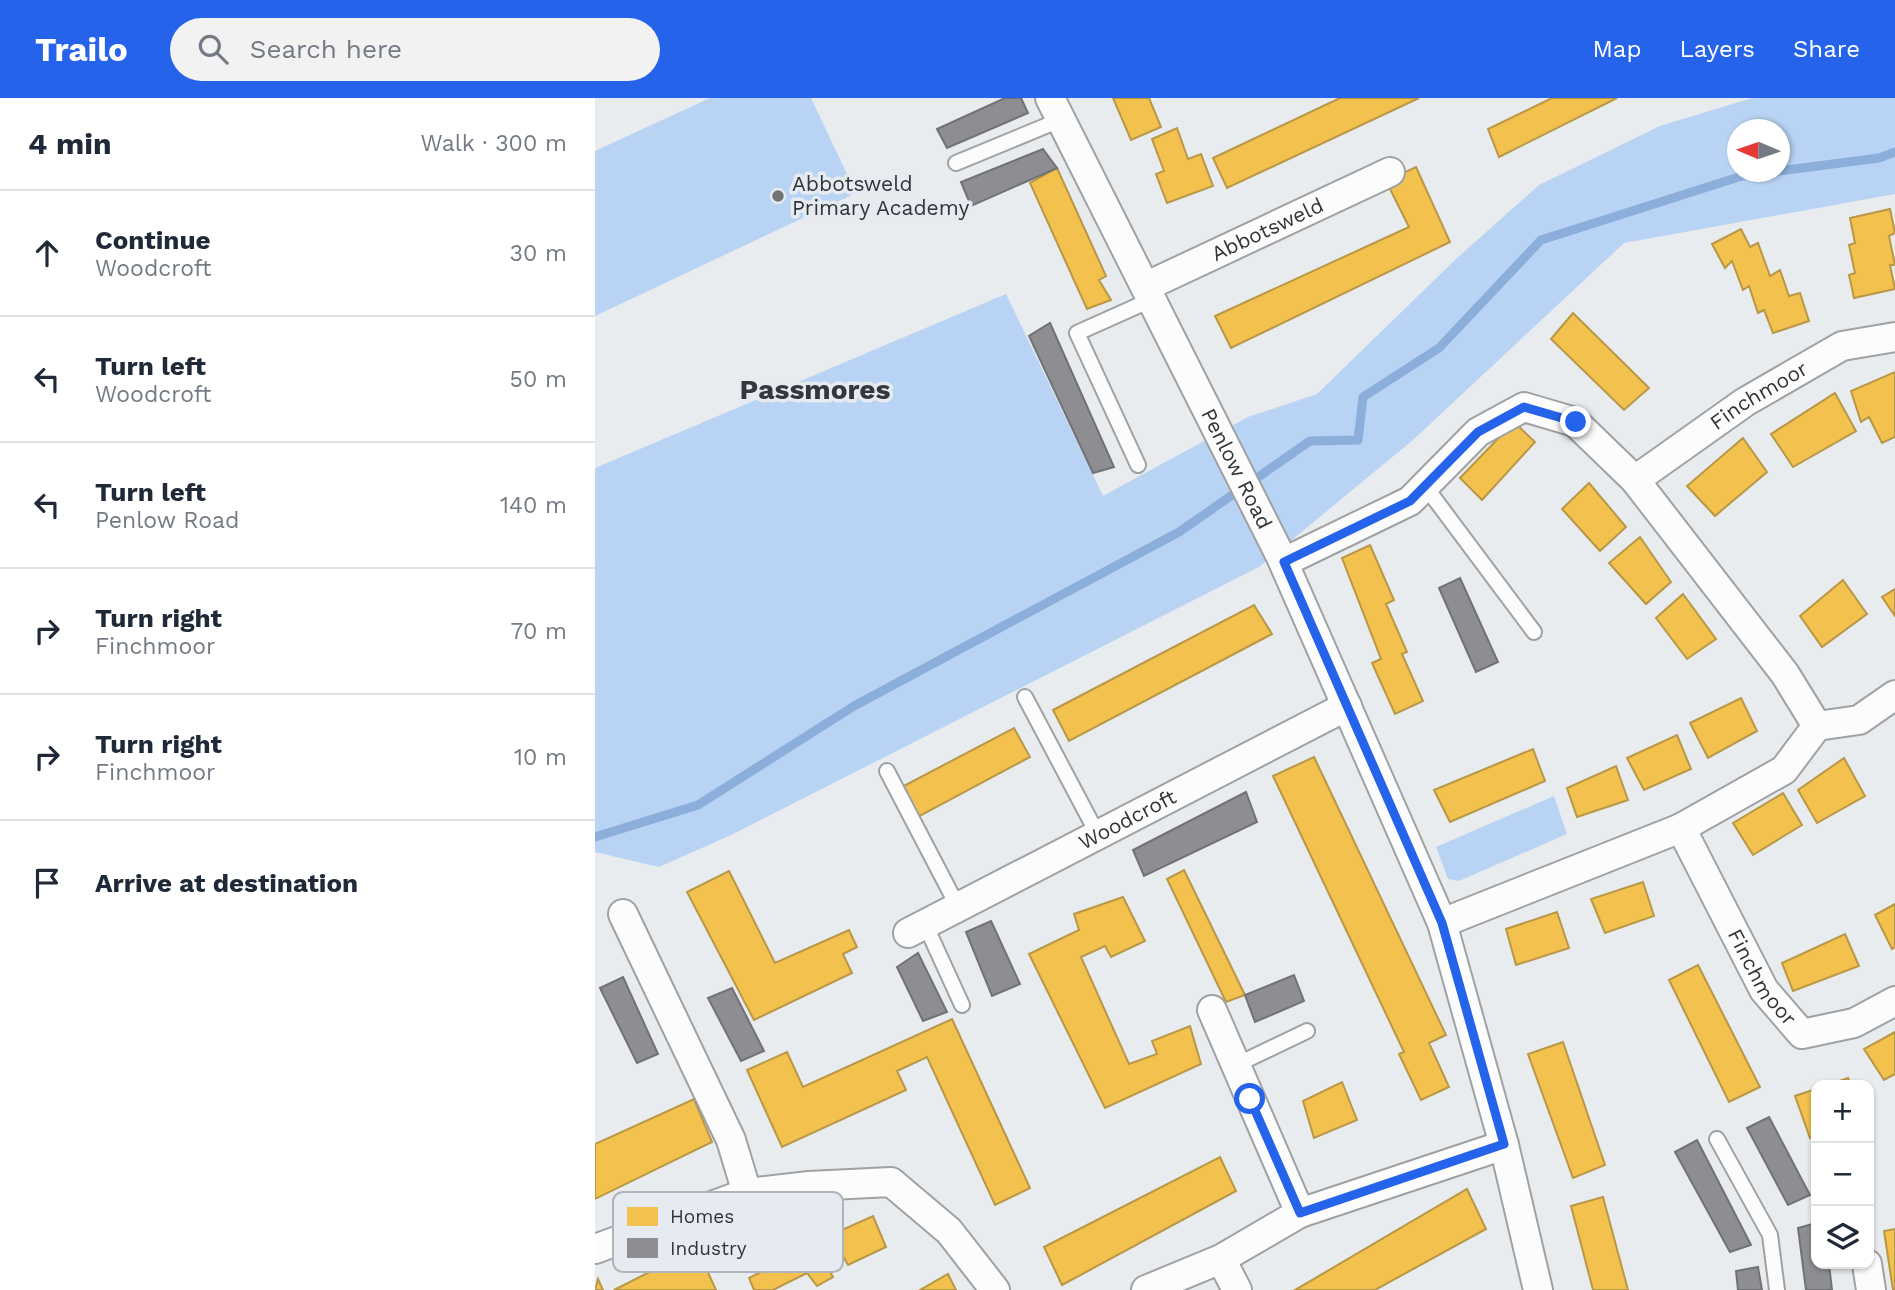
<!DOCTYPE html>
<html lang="en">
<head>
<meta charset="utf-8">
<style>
	:root { --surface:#fff; --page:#f2f2f3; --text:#1f2937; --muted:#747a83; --line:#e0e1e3; --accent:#2563eb }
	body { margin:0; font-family:"Work Sans",sans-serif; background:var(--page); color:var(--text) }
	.controls { position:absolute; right:21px; bottom:21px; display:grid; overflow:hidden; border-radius:14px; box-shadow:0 2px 5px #0004 }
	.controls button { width:63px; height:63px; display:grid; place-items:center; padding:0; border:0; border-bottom:2px solid var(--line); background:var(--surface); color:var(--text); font:35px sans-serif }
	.compass { position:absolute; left:1132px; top:21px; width:63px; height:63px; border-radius:50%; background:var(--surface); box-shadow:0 2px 5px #0004; rotate:272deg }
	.stop { position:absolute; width:21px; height:21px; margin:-16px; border:5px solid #2563eb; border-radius:50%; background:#fff }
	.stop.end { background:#2563eb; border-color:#fff; box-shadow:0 2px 7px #0008 }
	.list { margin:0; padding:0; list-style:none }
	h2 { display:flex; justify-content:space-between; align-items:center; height:91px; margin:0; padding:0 28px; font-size:30px }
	h2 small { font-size:23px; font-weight:400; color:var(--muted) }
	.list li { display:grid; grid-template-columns:46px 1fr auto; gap:21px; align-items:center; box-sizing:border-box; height:126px; padding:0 28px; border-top:2px solid var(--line) }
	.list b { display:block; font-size:26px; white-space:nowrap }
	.list p { margin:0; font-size:23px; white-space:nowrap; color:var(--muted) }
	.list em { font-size:23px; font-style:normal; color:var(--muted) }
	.icon { flex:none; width:38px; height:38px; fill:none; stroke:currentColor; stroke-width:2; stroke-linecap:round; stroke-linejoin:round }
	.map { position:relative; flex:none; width:1300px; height:1192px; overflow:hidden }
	header { display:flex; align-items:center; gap:42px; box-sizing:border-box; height:98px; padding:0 35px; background:var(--accent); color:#fff }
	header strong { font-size:33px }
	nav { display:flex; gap:38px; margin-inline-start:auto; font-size:24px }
	.search { width:490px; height:63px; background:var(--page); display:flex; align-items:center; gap:18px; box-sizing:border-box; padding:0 24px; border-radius:38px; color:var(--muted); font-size:26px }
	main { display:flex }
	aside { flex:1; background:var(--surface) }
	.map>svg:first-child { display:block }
	.green { fill:#b8d3f3; fill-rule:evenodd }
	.homes { fill:#f2c14e; stroke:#b89747; stroke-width:2 }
	.industry { fill:#8d8d92; stroke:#717276; stroke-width:2 }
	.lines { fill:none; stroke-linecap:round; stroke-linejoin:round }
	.stream { stroke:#8bafda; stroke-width:9 }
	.lane-casing { stroke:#9fa1a3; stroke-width:18 }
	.street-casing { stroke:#9fa1a3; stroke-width:32 }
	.lane { stroke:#fcfcfd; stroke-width:14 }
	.street { stroke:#fcfcfd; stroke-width:28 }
	.route { stroke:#2563eb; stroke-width:9 }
	.poi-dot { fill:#717477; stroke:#e6ebf2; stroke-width:2.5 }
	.labels { text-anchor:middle; stroke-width:7; stroke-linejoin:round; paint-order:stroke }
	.poi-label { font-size:21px; fill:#313436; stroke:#e6ebf2; text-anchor:start }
	.street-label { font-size:21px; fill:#313436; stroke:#e6ebf2 }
	.district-label { font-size:28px; font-weight:bold; fill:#34383d; stroke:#e6ebf2 }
	.key { fill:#e6ebf2; stroke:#b0b4ba; stroke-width:2 }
	.key-label { font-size:19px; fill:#313436 }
</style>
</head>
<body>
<header>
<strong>Trailo</strong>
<div class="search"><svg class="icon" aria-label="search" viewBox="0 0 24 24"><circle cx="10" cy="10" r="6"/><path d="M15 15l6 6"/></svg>Search here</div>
<nav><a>Map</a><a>Layers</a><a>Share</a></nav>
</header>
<main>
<aside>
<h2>4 min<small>Walk · 300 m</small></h2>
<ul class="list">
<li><svg class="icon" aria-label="ahead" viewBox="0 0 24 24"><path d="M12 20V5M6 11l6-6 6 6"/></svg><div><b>Continue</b><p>Woodcroft</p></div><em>30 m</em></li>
<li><svg class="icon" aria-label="left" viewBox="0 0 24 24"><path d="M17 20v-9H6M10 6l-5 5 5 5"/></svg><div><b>Turn left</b><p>Woodcroft</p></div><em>50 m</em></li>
<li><svg class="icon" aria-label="left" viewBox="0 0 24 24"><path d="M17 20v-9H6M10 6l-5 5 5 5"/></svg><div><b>Turn left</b><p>Penlow Road</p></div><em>140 m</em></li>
<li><svg class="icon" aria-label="right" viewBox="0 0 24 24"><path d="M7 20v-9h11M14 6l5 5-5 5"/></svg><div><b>Turn right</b><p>Finchmoor</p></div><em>70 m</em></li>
<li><svg class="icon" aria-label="right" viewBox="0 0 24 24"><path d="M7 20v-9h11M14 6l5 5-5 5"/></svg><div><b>Turn right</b><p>Finchmoor</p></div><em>10 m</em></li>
<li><svg class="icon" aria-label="arrive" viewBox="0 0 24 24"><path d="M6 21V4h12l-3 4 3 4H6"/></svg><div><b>Arrive at destination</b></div></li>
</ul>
</aside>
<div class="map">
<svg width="1300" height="1192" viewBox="0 0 1300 1192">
	<rect width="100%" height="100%" fill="#e9ecef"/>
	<!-- green -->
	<path class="green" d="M115,0H216L261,95L0,218V53Z
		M1157,0H1300V96L1029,145L818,342L664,469L136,737L64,769L0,754V370L411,196L508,398L653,319L722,296L861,161L944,87L1065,28ZM1142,32H1184V74H1142Z
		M959,698L972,736L864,783L853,781L841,749Z"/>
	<!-- homes -->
	<path class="homes" d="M518,0H554L566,29L536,42Z
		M745,0H824L632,90L618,60Z
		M957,0H1022L904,59L893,31Z
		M582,30L593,61L606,56L618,88L572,105L561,76L569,73L557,41Z
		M821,69L855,144L636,250L620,218L814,129L791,83Z
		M462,70L511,178L504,182L516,202L492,211L435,85Z
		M1295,111L1300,135L1294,138L1300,167H1295L1300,191L1259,200L1254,177L1260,175L1254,147L1260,145L1255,120Z
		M1146,131L1155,149L1163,145L1175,178L1185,172L1194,198L1205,195L1214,223L1178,235L1169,212L1163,215L1154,188L1148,192L1137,163L1130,170L1117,146Z
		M978,215L1054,290L1029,312L956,241Z
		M1300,274V339L1287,345L1274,319L1266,324L1256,293Z
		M1240,295L1261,333L1198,369L1176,336Z
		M919,324L940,344L887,402L865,380Z
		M1148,340L1172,374L1120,418L1092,388Z
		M994,385L1031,429L1005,453L967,411Z
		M1045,439L1076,484L1051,506L1014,465Z
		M775,447L799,502L791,506L812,554L807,556L828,603L800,616L777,565L786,561L747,460Z
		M1248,482L1272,516L1227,549L1205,518Z
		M1300,491V518L1287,499Z
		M1088,496L1121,541L1092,561L1061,520Z
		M659,507L677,536L474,643L458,612Z
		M1146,600L1162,633L1113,660L1095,625Z
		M419,630L435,659L321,720L305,690Z
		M1082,637L1096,671L1049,692L1032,660Z
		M938,651L950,683L855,724L839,692Z
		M719,659L851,937L834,945L854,989L826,1002L804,956L809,954L678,678Z
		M1249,660L1270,698L1222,725L1203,692Z
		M1021,668L1033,702L982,719L972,690Z
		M1188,695L1207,727L1158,757L1138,725Z
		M589,772L650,897L631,904L572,781Z
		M134,773L180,865L254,832L262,849L248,856L257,875L159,922L92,794Z
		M1048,784L1059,818L1010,835L996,801Z
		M528,799L550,843L516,859L510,848L486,859L534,966L562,956L557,943L595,928L606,966L510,1010L434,856L484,832L479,816Z
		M1300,806V849L1297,851L1280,817Z
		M962,814L974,850L921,867L911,831Z
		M1250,836L1264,868L1198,893L1187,865Z
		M1103,867L1165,989L1134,1004L1074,882Z
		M357,921L435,1090L400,1107L332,959L302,973L311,992L187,1049L152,972L192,954L208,989Z
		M1300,934V976L1289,982L1269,951Z
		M968,944L1010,1067L978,1080L933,956Z
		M1253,980L1256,987H1233Z
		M747,984L762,1022L719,1040L708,1003Z
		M1221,991V1037L1215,1040L1200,998Z
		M99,1001L117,1044L0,1101V1046Z
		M625,1059L641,1093L467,1187L449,1149Z
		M872,1091L891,1131L780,1192H700Z
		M1008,1099L1033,1192H998L976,1108Z
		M278,1118L291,1149L253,1167L248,1158L231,1166L238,1179L222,1188L212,1175L178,1192H159L154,1180L164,1175L157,1159L189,1143L196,1155Z
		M1300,1131V1192H1298L1289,1133Z
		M102,1150L121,1192H19Z
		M353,1176L361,1192H325Z
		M3,1181L8,1192H0Z"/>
	<!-- industry -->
	<path class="industry" d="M410,0H426L433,15L352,50L342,31Z
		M448,51L462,70L376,108L366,84Z
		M455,225L519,369L498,375L434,238Z
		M865,480L903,564L881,574L844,490Z
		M651,694L662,724L549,778L538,752Z
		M396,823L425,886L397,898L371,834Z
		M323,855L352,914L328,923L302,869Z
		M699,877L709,903L660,924L650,897Z
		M28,879L63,956L42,965L5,890Z
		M137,890L169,953L146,963L113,900Z
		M1174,1019L1215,1097L1193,1107L1152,1030Z
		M1102,1042L1156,1147L1135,1154L1080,1054Z
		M1221,1125V1166H1234L1237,1192H1211L1203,1130Z
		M1163,1169L1167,1192H1143L1141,1173Z"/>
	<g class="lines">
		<!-- stream -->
		<path class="stream" d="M1184,73L1284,60L1300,54
			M0,739L103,707L259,608L584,434L715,343L763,342L768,299L844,250L946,142L1147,78L1179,74"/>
		<!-- lane casing -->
		<g class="lane-casing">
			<path id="lane" d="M361,65L465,22
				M543,367L482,235L558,201
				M830,388L939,534
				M430,599L503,737
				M292,673L363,809
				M330,826L367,907
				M641,967L712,933
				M1122,1041L1175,1137L1182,1192"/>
		</g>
		<!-- street casing -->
		<g class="street-casing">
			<g id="street">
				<path id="s1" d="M455,0L686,459L847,825L909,1047L943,1192"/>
				<path id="s2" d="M552,188L795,74"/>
				<path id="s3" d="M1040,382L1150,304L1247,248L1300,239"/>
				<path d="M689,464L815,403L883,334L929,309L980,324L1040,382L1190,576L1222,628L1189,672L1086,730L847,825"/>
				<path d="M1222,628L1264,622L1300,597"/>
				<path id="s4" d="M1086,730L1169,892L1207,936L1259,925L1300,903"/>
				<path d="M28,816L136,1042L152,1095"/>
				<path id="s5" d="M313,835L752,608"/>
				<path d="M617,912L705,1115"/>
				<path d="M0,1151L152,1095L214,1088L296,1084L354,1133L400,1192"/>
				<path d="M626,1161L642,1192"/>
				<path d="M1272,1166L1276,1192"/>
				<path d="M551,1192L626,1161L705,1115L909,1047"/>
			</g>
		</g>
		<!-- lane -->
		<use href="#lane" class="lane"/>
		<!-- street -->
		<use href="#street" class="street"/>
	</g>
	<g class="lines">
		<!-- route -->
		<path class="route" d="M655,1001L705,1115L909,1046L847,825L689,464L815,403L883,334L929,309L981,324"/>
	</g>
	<!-- markers -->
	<circle class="poi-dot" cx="183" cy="98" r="7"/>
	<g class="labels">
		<!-- poi labels -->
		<g class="poi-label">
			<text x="197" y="93">Abbotsweld<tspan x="197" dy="24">Primary Academy</tspan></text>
		</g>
		<!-- street labels -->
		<g class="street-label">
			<text dy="7" stroke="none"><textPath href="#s2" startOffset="133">Abbotsweld</textPath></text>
			<text dy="7" stroke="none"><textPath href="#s3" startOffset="150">Finchmoor</textPath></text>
			<text dy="7" stroke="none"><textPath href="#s1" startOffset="415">Penlow Road</textPath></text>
			<text dy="7" stroke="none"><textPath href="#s5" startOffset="247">Woodcroft</textPath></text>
			<text dy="7" stroke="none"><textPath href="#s4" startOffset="170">Finchmoor</textPath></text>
		</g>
		<!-- district labels -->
		<g class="district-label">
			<text x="220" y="301">Passmores</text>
		</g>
	</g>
	<!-- legend -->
	<rect x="18" y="1094" width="230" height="80" rx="10" class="key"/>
	<rect x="32" y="1109" width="31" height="19" fill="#f2c14e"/>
	<rect x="32" y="1140" width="31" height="20" fill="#8d8d92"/>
	<g class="key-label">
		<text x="75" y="1125">Homes</text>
		<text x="75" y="1157">Industry</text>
	</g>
</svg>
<div class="controls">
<button>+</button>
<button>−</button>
<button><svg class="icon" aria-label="layers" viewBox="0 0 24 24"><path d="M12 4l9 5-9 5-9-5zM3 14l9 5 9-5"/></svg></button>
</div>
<svg class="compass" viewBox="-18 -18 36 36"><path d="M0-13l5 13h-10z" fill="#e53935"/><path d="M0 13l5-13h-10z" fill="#747a83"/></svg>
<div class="stop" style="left:655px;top:1001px"></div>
<div class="stop end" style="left:981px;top:324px"></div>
</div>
</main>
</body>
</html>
